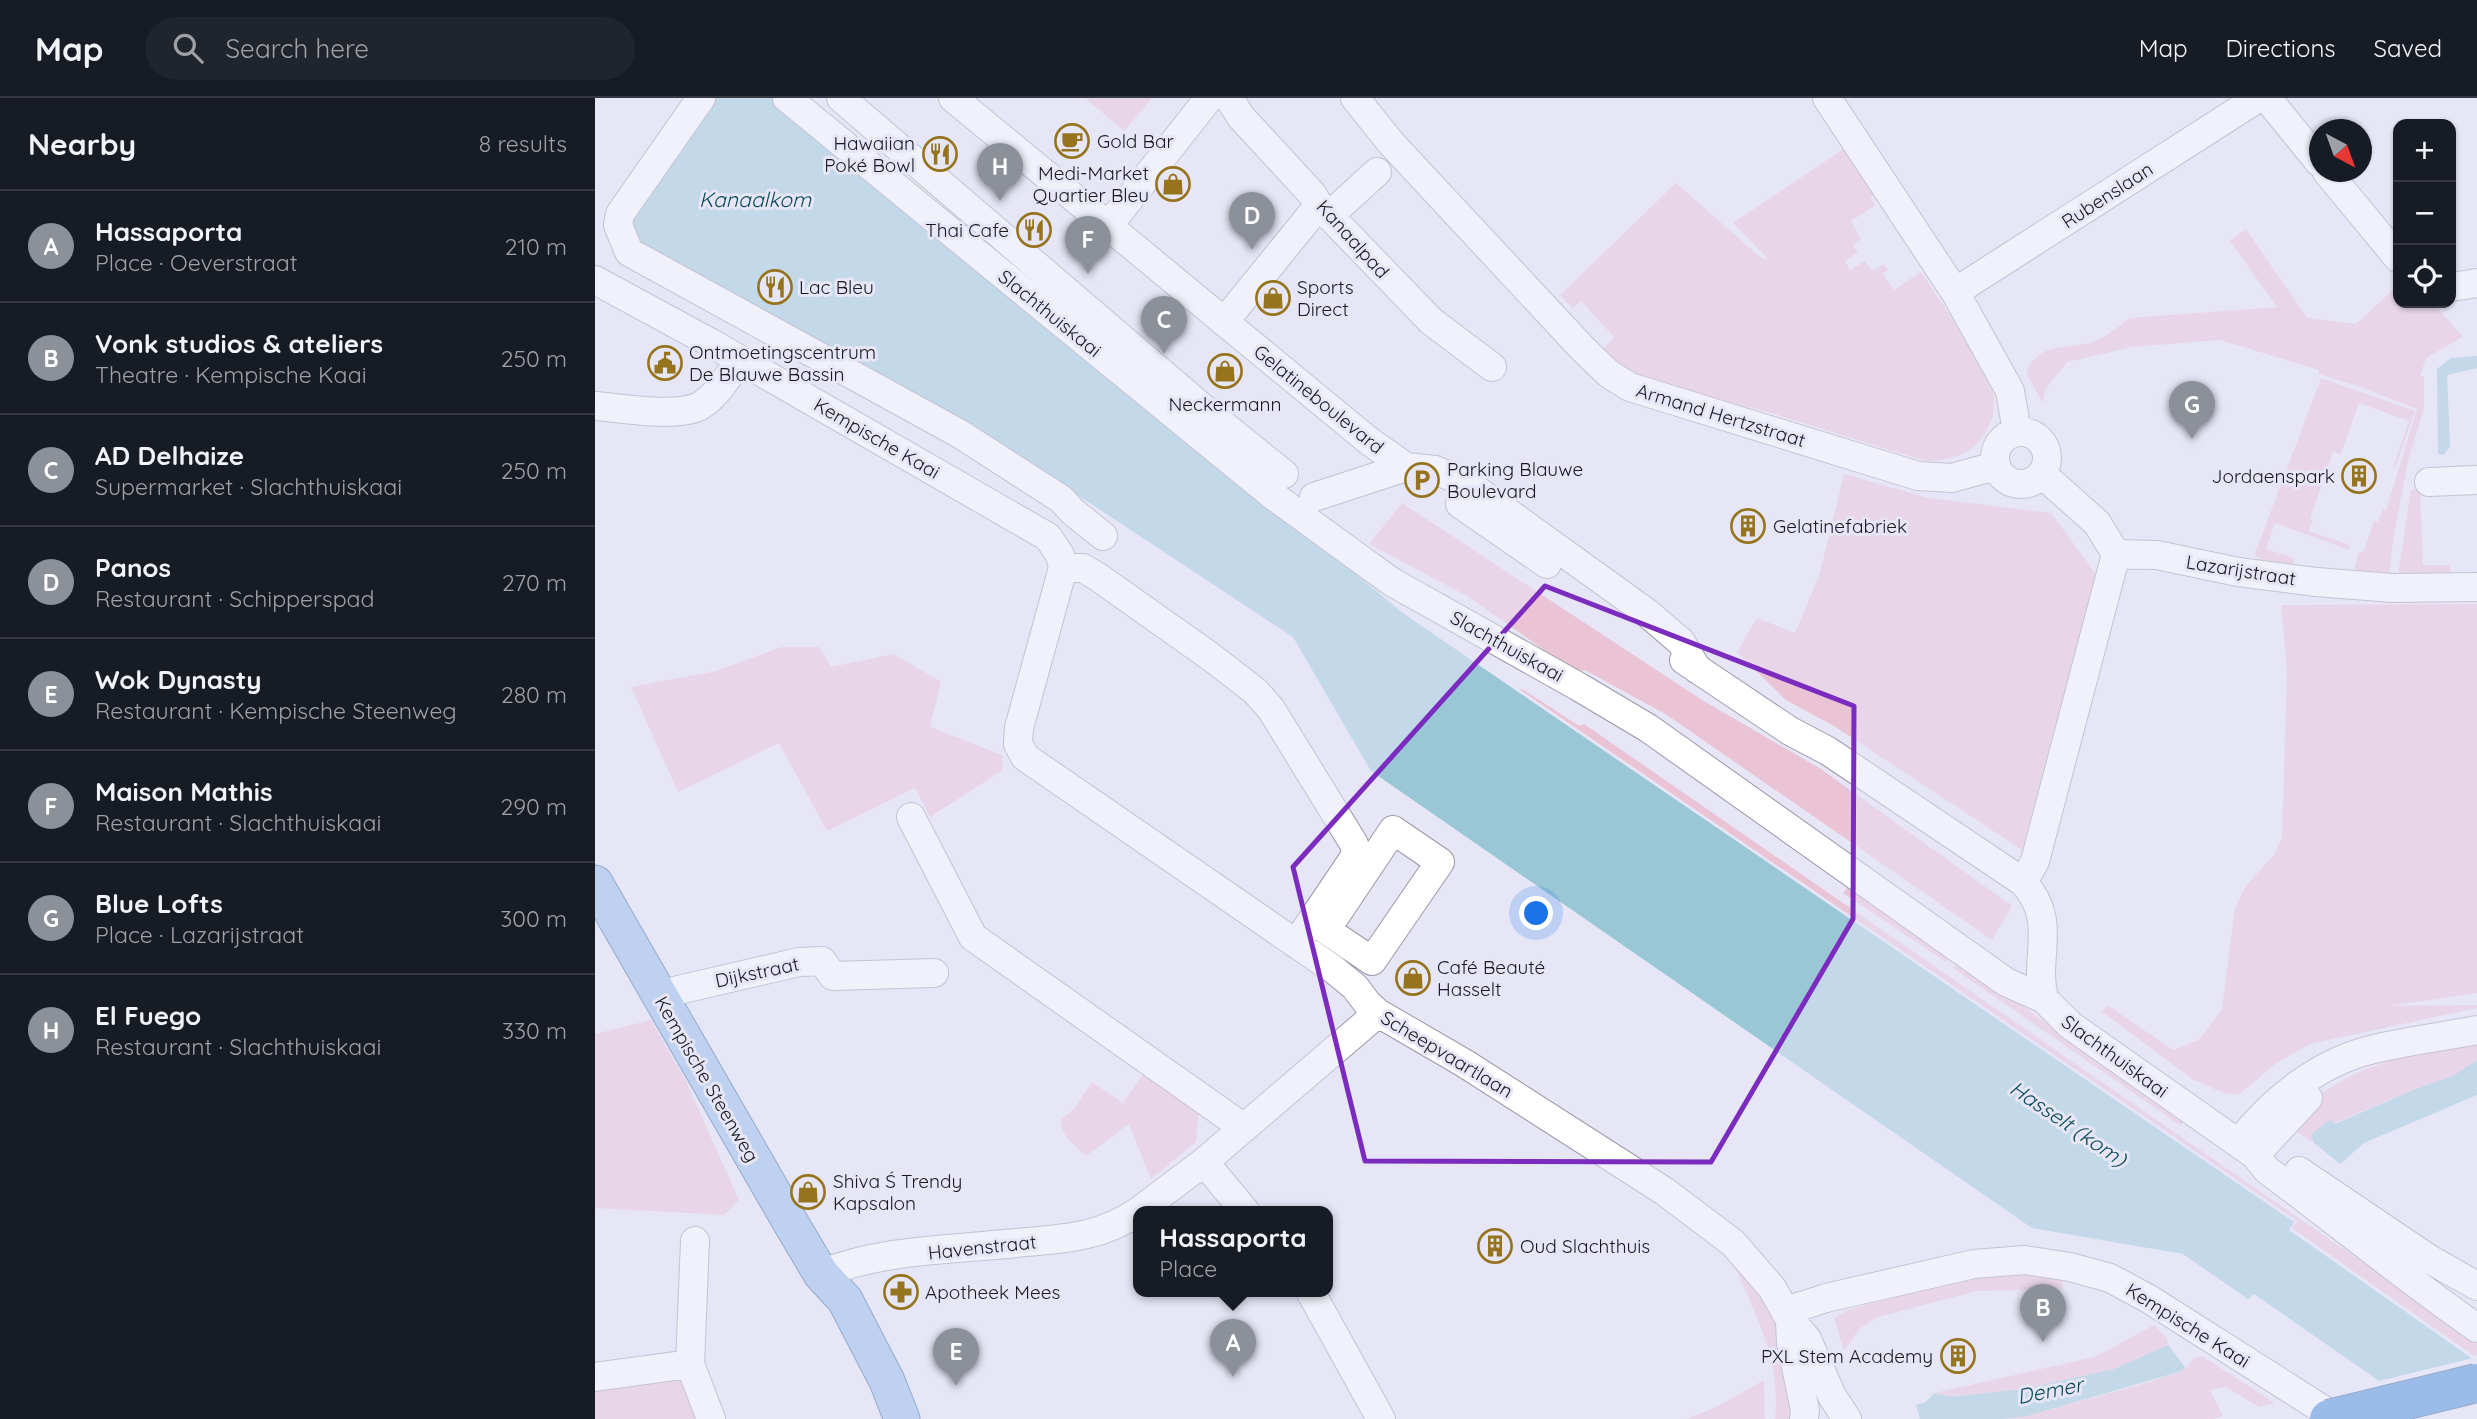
<!DOCTYPE html>
<html lang="en">
<head>
<meta charset="utf-8">
<style>
	:root { --surface:#171b24; --page:#20242c; --text:#f1f3f6; --muted:#9ea1a6; --line:#363941; --accent:#8c9099 }
	body { margin:0; font-family:Quicksand,sans-serif; background:var(--page); color:var(--text) }
	.controls { position:absolute; right:21px; top:21px; display:grid; overflow:hidden; border-radius:14px; box-shadow:0 2px 5px #0004 }
	.controls button { width:63px; height:63px; display:grid; place-items:center; padding:0; border:0; border-bottom:2px solid var(--line); background:var(--surface); color:var(--text); font:35px sans-serif }
	.compass { position:absolute; left:1714px; top:21px; width:63px; height:63px; border-radius:50%; background:var(--surface); box-shadow:0 2px 5px #0004; rotate:139deg }
	.you { position:absolute; left:942px; top:816px; width:24px; height:24px; margin:-18px; border:5px solid #fff; border-radius:50%; background:#1a73e8; box-shadow:0 0 0 10px #1a73e833 }
	.badge { display:grid; place-items:center; width:46px; height:46px; border-radius:50%; background:var(--accent); color:#fff; font-size:23px; font-weight:700 }
	.pin { position:absolute; translate:-50% -58px; filter:drop-shadow(0 2px 4px #0008) }
	.pin::after { content:''; position:absolute; top:37px; width:24px; height:21px; background:inherit; clip-path:polygon(0 0,100% 0,50% 100%) }
	.popup { position:absolute; left:538px; top:1108px; width:200px; height:91px; box-sizing:border-box; display:grid; place-content:center; border-radius:14px; background:var(--surface); filter:drop-shadow(0 2px 5px #0005); font-size:23px; white-space:nowrap; color:var(--muted) }
	.popup b { font-size:26px; color:var(--text) }
	.popup::after { content:''; position:absolute; left:50%; top:100%; margin-left:-14px; border:14px solid transparent; border-top-color:var(--surface) }
	.list { margin:0; padding:0; list-style:none }
	h2 { display:flex; justify-content:space-between; align-items:center; height:91px; margin:0; padding:0 28px; font-size:30px }
	h2 small { font-size:23px; font-weight:400; color:var(--muted) }
	.list li { display:grid; grid-template-columns:46px 1fr auto; gap:21px; align-items:center; box-sizing:border-box; height:112px; padding:0 28px; border-top:2px solid var(--line) }
	.list b { display:block; font-size:26px; white-space:nowrap }
	.list p { margin:0; font-size:23px; white-space:nowrap; color:var(--muted) }
	.list em { font-size:23px; font-style:normal; color:var(--muted) }
	.icon { flex:none; width:38px; height:38px; fill:none; stroke:currentColor; stroke-width:2; stroke-linecap:round; stroke-linejoin:round }
	.map { position:relative; flex:none; width:1882px; height:1321px; overflow:hidden }
	header { display:flex; align-items:center; gap:42px; box-sizing:border-box; height:98px; padding:0 35px; background:var(--surface); border-bottom:2px solid var(--line) }
	header strong { font-size:33px }
	nav { display:flex; gap:38px; margin-inline-start:auto; font-size:24px }
	.search { width:490px; height:63px; background:var(--page); display:flex; align-items:center; gap:18px; box-sizing:border-box; padding:0 24px; border-radius:38px; color:var(--muted); font-size:26px }
	main { display:flex }
	aside { flex:1; background:var(--surface) }
	.map>svg:first-child { display:block }
	.green { fill:#eac4d5 }
	.water { fill:#9ac7d6 }
	.pier { fill:#e6e6f7 }
	.lines { fill:none; stroke-linecap:round; stroke-linejoin:round }
	.minor-casing { stroke:#9999a8; stroke-width:30 }
	.major-casing { stroke:#346296; stroke-width:37 }
	.minor { stroke:#fff; stroke-width:28 }
	.major { stroke:#8eb9e7; stroke-width:35 }
	.highway-bridge-casing { stroke:#346296; stroke-width:40; stroke-linecap:butt }
	.highway-bridge { stroke:#428ad7; stroke-width:38 }
	.marked { fill:none; stroke:#7b2cbf; stroke-width:5; stroke-linejoin:round }
	.labels { text-anchor:middle; stroke-width:6; stroke-linejoin:round; paint-order:stroke }
	.poi-label { font-size:19px; fill:#19191e; stroke:#e6e6f7; text-anchor:start }
	.street-label { font-size:19px; fill:#19191e; stroke:#e6e6f7 }
	.water-label { font-size:21px; font-style:italic; fill:#0b4c5c; stroke:#e6e6f7 }
</style>
</head>
<body>
<header>
<strong>Map</strong>
<div class="search"><svg class="icon" aria-label="search" viewBox="0 0 24 24"><circle cx="10" cy="10" r="6"/><path d="M15 15l6 6"/></svg>Search here</div>
<nav><a>Map</a><a>Directions</a><a>Saved</a></nav>
</header>
<main>
<aside>
<h2>Nearby<small>8 results</small></h2>
<ul class="list">
<li><span class="badge">A</span><div><b>Hassaporta</b><p>Place · Oeverstraat</p></div><em>210 m</em></li>
<li><span class="badge">B</span><div><b>Vonk studios &amp; ateliers</b><p>Theatre · Kempische Kaai</p></div><em>250 m</em></li>
<li><span class="badge">C</span><div><b>AD Delhaize</b><p>Supermarket · Slachthuiskaai</p></div><em>250 m</em></li>
<li><span class="badge">D</span><div><b>Panos</b><p>Restaurant · Schipperspad</p></div><em>270 m</em></li>
<li><span class="badge">E</span><div><b>Wok Dynasty</b><p>Restaurant · Kempische Steenweg</p></div><em>280 m</em></li>
<li><span class="badge">F</span><div><b>Maison Mathis</b><p>Restaurant · Slachthuiskaai</p></div><em>290 m</em></li>
<li><span class="badge">G</span><div><b>Blue Lofts</b><p>Place · Lazarijstraat</p></div><em>300 m</em></li>
<li><span class="badge">H</span><div><b>El Fuego</b><p>Restaurant · Slachthuiskaai</p></div><em>330 m</em></li>
</ul>
</aside>
<div class="map">
<svg width="1882" height="1321" viewBox="0 0 1882 1321">
	<rect width="100%" height="100%" fill="#e6e6f7"/>
	<!-- green -->
	<path class="green" d="M490,0H557L529,33Z
		M1250,50L1281,95L1275,99L1281,107L1256,123L1266,141L1258,147L1263,154L1250,163L1255,172L1270,163L1277,173L1289,166L1293,172L1288,176L1299,192L1326,174C1347,206 1370,238 1386,272C1390,280 1396,288 1398,296C1402,313 1395,330 1385,342C1372,359 1352,362 1331,363C1278,348 1225,329 1172,314C1130,302 1035,284 1006,254L1019,239L986,203L978,211L965,197L1081,85L1165,159L1174,162L1138,125Z
		M1651,131L1712,220L1761,226L1801,189L1803,191V205H1814L1819,210L1826,205H1838L1868,239L1831,260L1825,278H1829V310L1813,363L1798,442L1794,479L1759,482L1760,467L1764,454L1769,453L1779,423L1783,424L1788,411L1791,412L1822,311L1768,290L1724,276V272L1625,242L1537,249L1472,264L1450,292L1448,305L1431,275C1444,243 1470,252 1497,244C1512,239 1523,229 1535,220L1682,209L1635,143Z
		M1726,280L1820,313L1800,370L1798,369L1814,323L1764,305L1746,356L1738,354L1715,421L1718,422L1714,433L1755,447L1754,452L1680,425L1671,451L1699,460L1696,476L1663,472L1666,461L1659,458Z
		M1249,376L1334,400L1456,415L1501,476L1427,752L1239,628L1191,602L1142,554L1162,520L1200,535L1224,478Z
		M1825,390L1828,467H1855L1856,483L1803,477L1816,392Z
		M807,405L1107,602L1226,671L1417,808L1397,842L1072,617L990,572L982,575L872,498L774,446Z
		M1882,506V895L1794,908L1882,907V910L1715,946L1683,964L1646,995C1630,1001 1615,986 1600,983L1506,913L1514,908L1578,952L1604,942L1627,911L1640,810L1650,789L1679,757L1687,739L1692,573L1686,507Z
		M187,549H224L236,569L299,556L346,584L335,629L407,657L408,672L335,719L320,690L232,733L184,645L83,694L36,589L121,573Z
		M924,591L929,592L984,628L989,626L1773,1168L1801,1176L1882,1239V1257L1879,1258L1697,1130L1702,1123Z
		M1255,787L1355,859L1351,864L1248,795Z
		M1364,864L1589,1021L1586,1028L1358,870Z
		M56,922L90,981L144,1102L129,1117L0,1110V936Z
		M1882,943V962L1858,978L1823,990L1716,1035L1719,1045L1696,1030C1735,967 1816,957 1882,943Z
		M552,971L604,1011L601,1044L556,1081L534,1026L491,1058C480,1047 465,1038 466,1021L479,1011L497,984L528,1005Z
		M1146,1166L1181,1226L1200,1321H1180C1186,1266 1162,1218 1140,1169Z
		M1422,1174L1467,1182L1468,1191L1382,1193L1283,1219L1264,1231L1249,1253L1239,1220L1256,1211L1372,1180Z
		M1559,1227L1572,1240L1573,1247L1519,1271L1428,1291L1356,1299L1339,1295L1500,1259Z
		M1607,1258L1680,1305L1664,1309L1631,1289L1615,1292L1628,1318L1618,1321H1406L1432,1318L1554,1284L1587,1273L1599,1260Z
		M90,1281L107,1321H0V1291Z
		M1169,1282L1170,1321H1092L1123,1308Z"/>
	<!-- water -->
	<path class="water" d="M118,0H184L809,516L1699,1124L1694,1132L1882,1264V1321H1839L1659,1196L1653,1201L1588,1156L1437,1130L776,673L698,539L378,328L41,143L37,138L36,114Z
		M1882,258V270L1852,277L1855,348L1849,357L1843,356L1842,271L1856,260Z
		M1882,962V997L1769,1045L1745,1066L1719,1045L1716,1036L1735,1022L1740,1026L1823,990L1858,978Z
		M1573,1247L1590,1269L1587,1273L1432,1318L1406,1321H1325L1321,1307L1331,1304L1339,1295L1356,1299L1428,1291L1519,1271Z"/>
	<!-- pier -->
	<path class="pier" d="M1882,1259V1321H1833L1780,1284Z"/>
	<g class="lines">
		<!-- minor casing -->
		<g class="minor-casing">
			<path id="minor" d="M106,0L25,116L23,127L34,154L365,336L466,401L478,414L508,438
				M192,0L676,396L761,458L797,484L984,589L1053,630L1411,884L1449,901L1475,927L1660,1057L1672,1072C1742,1124 1810,1180 1882,1230
				M246,0L617,318L689,376
				M358,0L774,343L811,369L840,372L872,385L1051,514L1086,544L1102,571
				M634,0L646,19L717,96L724,107L836,223L897,269
				M760,0L796,45L988,251L1014,276L1035,289L1323,378L1357,380L1400,368
				M1232,0L1360,194L1415,293L1422,334
				M1672,0L1724,64
				M1732,74L1803,160
				M734,118L782,74
				M513,128L614,0
				M0,182L116,245L453,439L465,457L468,470L424,630L423,646L430,659L738,871L760,889L772,905L783,915L869,965L1069,1093L1138,1145L1177,1190L1194,1220L1212,1241L1237,1298L1252,1321
				M1856,189L1882,185
				M1360,194L1663,0
				M629,224L724,107
				M0,308C27,310 81,320 105,308C122,298 133,278 145,262
				M1400 360a26 26 0 1 1 52 0a26 26 0 1 1-52 0Z
				M1447,376L1502,425L1521,456
				M1834,384L1882,382
				M719,399L811,369
				M865,406L952,466
				M1521,456L1562,457L1643,474L1721,484L1798,490L1882,489
				M468,470H488L503,479L616,559L660,593L676,611L759,746L761,757L701,846
				M1089,562L1195,633L1233,653L1428,784C1464,824 1438,857 1449,901
				M316,719L378,839L649,1030
				M798,732L845,764L777,863L731,832Z
				M1428,784L1440,763L1521,456
				M62,897L204,864L227,863L238,878L339,875
				M1644,1045C1676,1003 1723,965 1775,952C1810,943 1847,939 1882,932
				M1660,1057L1713,1000
				M609,1064L650,1113
				M1704,1073L1836,1162L1882,1188
				M544,1113L609,1064L783,915
				M100,1143L95,1266L116,1321
				M226,1176C287,1151 356,1152 421,1145C465,1141 506,1140 544,1113
				M715,1193L786,1321
				M1191,1213L1231,1200L1379,1166L1430,1162L1475,1169L1515,1180L1554,1201L1730,1313L1735,1321
				M1195,1223L1196,1245L1210,1312L1209,1321
				M0,1279L95,1266"/>
		</g>
		<!-- major casing -->
		<g class="major-casing">
			<path id="major" d="M0,785L194,1122L226,1176L250,1202L292,1283L307,1321"/>
		</g>
		<!-- minor -->
		<use href="#minor" class="minor"/>
		<!-- major -->
		<use href="#major" class="major"/>
		<!-- highway-bridge casing -->
		<g class="highway-bridge-casing">
			<path id="highway-bridge" d="M1734,1321L1882,1285"/>
		</g>
		<!-- highway-bridge -->
		<use href="#highway-bridge" class="highway-bridge"/>
	</g>
	<!-- marked area -->
	<path d="M0 0H1882V1321H0ZM950,488L1259,608L1258,821L1116,1064L770,1063L698,769Z" fill="#e6e6f7" fill-opacity=".55" fill-rule="evenodd"/>
	<path class="marked" d="M950,488L1259,608L1258,821L1116,1064L770,1063L698,769Z"/>
	<!-- icons -->
	<defs>
		<g id="cafe-ring" transform="scale(1.75)"><circle r="9.5" fill="#e6e6f7" stroke="#96741d" stroke-width="1.5"/><path d="M-5.5-4.5H6V0H3Q3 3.5 0 3.5H-2.5Q-5.5 3.5-5.5 0ZM3-3.2v2h1.7v-2ZM-6 4.5H4V6H-6Z" fill="#96741d"/></g>
		<g id="restaurant-ring" transform="scale(1.75)"><circle r="9.5" fill="#e6e6f7" stroke="#96741d" stroke-width="1.5"/><path d="M-5-6h1v4h1v-4h1v4h1v-4h1v5L-1.5 .5V6h-2V.5L-5-1ZM5-6V6H3V1.5H1.5Q1.5-4 5-6Z" fill="#96741d"/></g>
		<g id="shop-ring" transform="scale(1.75)"><circle r="9.5" fill="#e6e6f7" stroke="#96741d" stroke-width="1.5"/><path d="M-5-2.5h2.3a2.7 3.5 0 0 1 5.4 0H5L5.5 6h-11ZM-1.5-2.5h3a1.5 2.3 0 0 0-3 0Z" fill="#96741d"/></g>
		<g id="civic-ring" transform="scale(1.75)"><circle r="9.5" fill="#e6e6f7" stroke="#96741d" stroke-width="1.5"/><path d="M-.6-6.5H3V-4.5H.6V-3L4-1V1h2V6H-6V1h2V-1L-.6-3ZM-1.2 2.5V6h2.4V2.5Z" fill="#96741d"/></g>
		<g id="building-ring" transform="scale(1.75)"><circle r="9.5" fill="#e6e6f7" stroke="#96741d" stroke-width="1.5"/><path d="M-4-6H4V6H1V3H-1V6H-4ZM-2.5-4.3h1.7v1.8h-1.7ZM.8-4.3h1.7v1.8H.8ZM-2.5-1h1.7V.8h-1.7ZM.8-1h1.7V.8H.8Z" fill="#96741d"/></g>
		<g id="parking-ring" transform="scale(1.75)"><circle r="9.5" fill="#e6e6f7" stroke="#96741d" stroke-width="1.5"/><path d="M-3.5-5.5H1a3.5 3.5 0 0 1 0 7H-1V5.5H-3.5ZM-1-3.4V-.6H.8a1.4 1.4 0 0 0 0-2.8Z" fill="#96741d"/></g>
		<g id="pharmacy-ring" transform="scale(1.75)"><circle r="9.5" fill="#e6e6f7" stroke="#96741d" stroke-width="1.5"/><path d="M-2-6h4v4h4v4h-4v4h-4v-4h-4v-4h4Z" fill="#96741d"/></g>
	</defs>
	<g fill-rule="evenodd">
		<use href="#cafe-ring" x="477" y="43"/>
		<use href="#restaurant-ring" x="345" y="56"/>
		<use href="#shop-ring" x="578" y="86"/>
		<use href="#restaurant-ring" x="439" y="132"/>
		<use href="#restaurant-ring" x="180" y="189"/>
		<use href="#shop-ring" x="678" y="200"/>
		<use href="#civic-ring" x="70" y="265"/>
		<use href="#shop-ring" x="630" y="273"/>
		<use href="#building-ring" x="1764" y="378"/>
		<use href="#parking-ring" x="827" y="382"/>
		<use href="#building-ring" x="1153" y="428"/>
		<use href="#shop-ring" x="818" y="880"/>
		<use href="#shop-ring" x="213" y="1094"/>
		<use href="#building-ring" x="900" y="1148"/>
		<use href="#pharmacy-ring" x="306" y="1194"/>
		<use href="#building-ring" x="1363" y="1258"/>
	</g>
	<g class="labels">
		<!-- poi labels -->
		<g class="poi-label">
			<text x="502" y="50">Gold Bar</text>
			<text x="320" y="52" text-anchor="end">Hawaiian<tspan x="320" dy="22">Poké Bowl</tspan></text>
			<text x="554" y="82" text-anchor="end">Medi-Market<tspan x="554" dy="22">Quartier Bleu</tspan></text>
			<text x="414" y="139" text-anchor="end">Thai Cafe</text>
			<text x="204" y="196">Lac Bleu</text>
			<text x="702" y="196">Sports<tspan x="702" dy="22">Direct</tspan></text>
			<text x="94" y="261">Ontmoetingscentrum<tspan x="94" dy="22">De Blauwe Bassin</tspan></text>
			<text x="630" y="313" text-anchor="middle">Neckermann</text>
			<text x="852" y="378">Parking Blauwe<tspan x="852" dy="22">Boulevard</tspan></text>
			<text x="1740" y="385" text-anchor="end">Jordaenspark</text>
			<text x="1178" y="435">Gelatinefabriek</text>
			<text x="842" y="876">Café Beauté<tspan x="842" dy="22">Hasselt</tspan></text>
			<text x="238" y="1090">Shiva Ś Trendy<tspan x="238" dy="22">Kapsalon</tspan></text>
			<text x="925" y="1155">Oud Slachthuis</text>
			<text x="330" y="1201">Apotheek Mees</text>
			<text x="1338" y="1265" text-anchor="end">PXL Stem Academy</text>
		</g>
		<!-- street labels -->
		<g class="street-label">
			<text transform="translate(1512 97) rotate(-33)" y="7">Rubenslaan</text>
			<text transform="translate(758 141) rotate(48)" y="7">Kanaalpad</text>
			<text transform="translate(455 215) rotate(39)" y="7">Slachthuiskaai</text>
			<text transform="translate(724 301) rotate(39)" y="7">Gelatineboulevard</text>
			<text transform="translate(1126 317) rotate(17)" y="7">Armand Hertzstraat</text>
			<text transform="translate(282 340) rotate(30)" y="7">Kempische Kaai</text>
			<text transform="translate(1646 472) rotate(9)" y="7">Lazarijstraat</text>
			<text transform="translate(912 548) rotate(29)" y="7">Slachthuiskaai</text>
			<text transform="translate(162 874) rotate(-12)" y="7">Dijkstraat</text>
			<text transform="translate(852 956) rotate(31)" y="7">Scheepvaartlaan</text>
			<text transform="translate(1520 958) rotate(36)" y="7">Slachthuiskaai</text>
			<text transform="translate(112 981) rotate(60)" y="7">Kempische Steenweg</text>
			<text transform="translate(387 1149) rotate(-6)" y="7">Havenstraat</text>
			<text transform="translate(1593 1227) rotate(32)" y="7">Kempische Kaai</text>
		</g>
		<!-- water labels -->
		<g class="water-label">
			<text x="160" y="109">Kanaalkom</text>
			<text transform="translate(1473 1026) rotate(34)" y="7">Hasselt (kom)</text>
			<text transform="translate(1455 1293) rotate(-11)" y="7">Demer</text>
		</g>
	</g>
</svg>
<div class="controls">
<button>+</button>
<button>−</button>
<button><svg class="icon" aria-label="locate" viewBox="0 0 24 24"><circle cx="12" cy="12" r="6"/><path d="M12 2v4M12 18v4M2 12h4M18 12h4"/></svg></button>
</div>
<svg class="compass" viewBox="-18 -18 36 36"><path d="M0-13l5 13h-10z" fill="#e53935"/><path d="M0 13l5-13h-10z" fill="#9ea1a6"/></svg>
<div class="you"></div>
<div class="pin badge" style="left:638px;top:1279px">A</div>
<div class="popup"><b>Hassaporta</b>Place</div>
<div class="pin badge" style="left:1448px;top:1244px">B</div>
<div class="pin badge" style="left:569px;top:256px">C</div>
<div class="pin badge" style="left:657px;top:152px">D</div>
<div class="pin badge" style="left:361px;top:1288px">E</div>
<div class="pin badge" style="left:493px;top:176px">F</div>
<div class="pin badge" style="left:1597px;top:341px">G</div>
<div class="pin badge" style="left:405px;top:103px">H</div>
</div>
</main>
</body>
</html>
